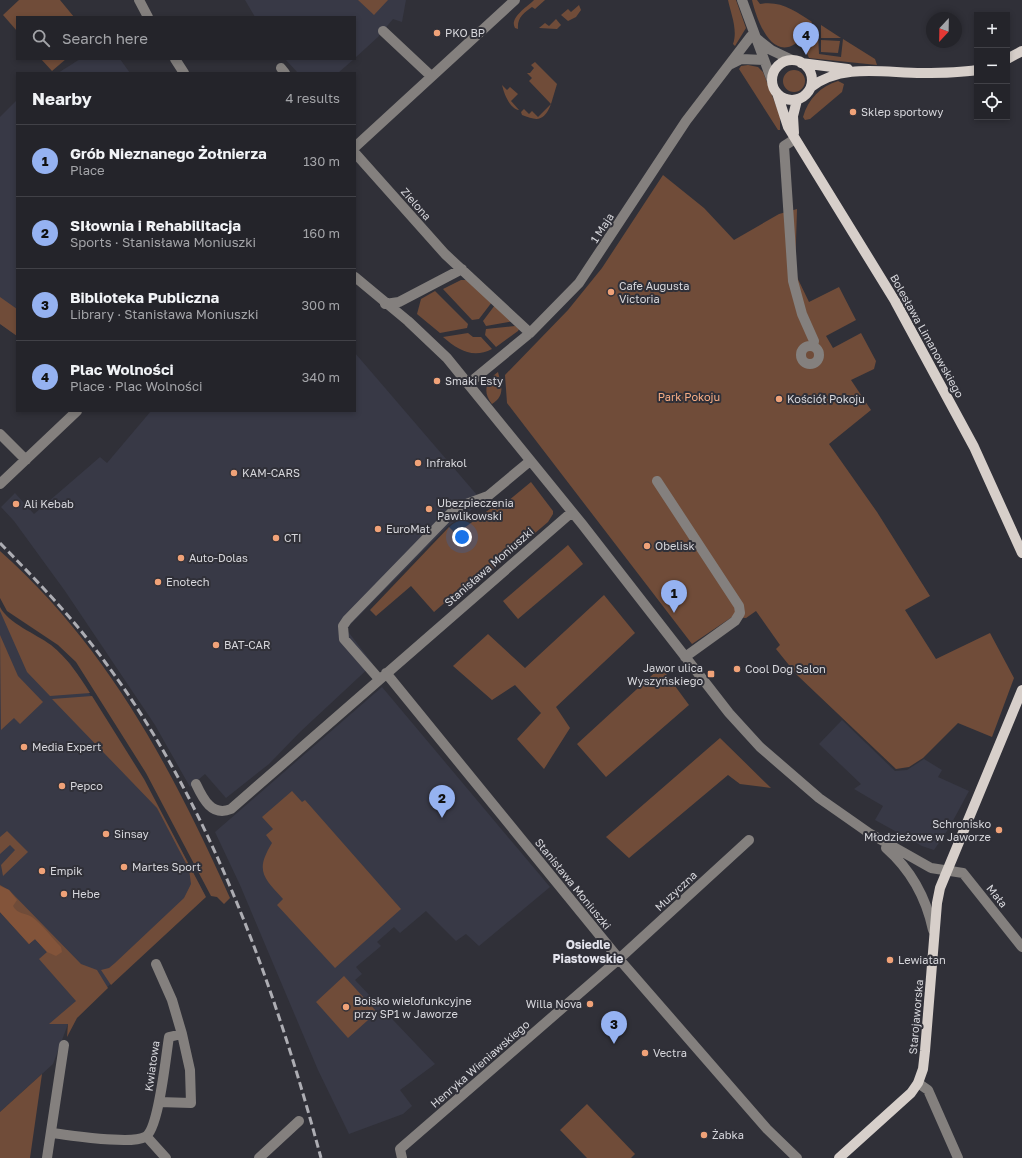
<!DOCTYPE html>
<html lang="en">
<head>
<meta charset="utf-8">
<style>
	:root { --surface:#24242a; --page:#2c2c32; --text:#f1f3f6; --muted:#a3a4a8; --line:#414147; --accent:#95b2f1 }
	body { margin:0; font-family:"Golos Text",sans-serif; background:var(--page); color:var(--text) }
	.controls { position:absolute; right:12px; top:12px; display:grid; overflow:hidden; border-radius:0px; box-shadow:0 2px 6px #0003 }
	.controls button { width:36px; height:36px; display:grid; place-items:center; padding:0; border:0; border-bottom:1px solid var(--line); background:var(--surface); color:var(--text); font:20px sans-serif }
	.compass { position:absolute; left:926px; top:12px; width:36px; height:36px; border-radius:50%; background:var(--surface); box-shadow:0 2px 6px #0003; rotate:202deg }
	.you { position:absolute; left:462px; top:537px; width:14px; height:14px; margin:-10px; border:3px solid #fff; border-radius:50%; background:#1a73e8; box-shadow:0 0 0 6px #1a73e833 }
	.badge { display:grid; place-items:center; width:26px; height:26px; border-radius:50%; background:var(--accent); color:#111; font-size:13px; font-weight:700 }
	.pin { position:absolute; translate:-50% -33px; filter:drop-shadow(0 1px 2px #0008) }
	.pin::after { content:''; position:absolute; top:21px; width:14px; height:12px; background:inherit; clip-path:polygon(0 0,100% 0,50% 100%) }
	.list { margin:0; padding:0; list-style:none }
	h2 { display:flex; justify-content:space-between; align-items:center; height:52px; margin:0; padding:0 16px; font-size:17px }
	h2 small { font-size:13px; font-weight:400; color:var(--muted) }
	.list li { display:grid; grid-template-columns:26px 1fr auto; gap:12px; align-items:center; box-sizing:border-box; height:72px; padding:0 16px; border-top:1px solid var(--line) }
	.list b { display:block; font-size:15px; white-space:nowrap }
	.list p { margin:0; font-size:13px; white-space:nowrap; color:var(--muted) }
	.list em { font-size:13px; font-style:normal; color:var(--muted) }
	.icon { flex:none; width:22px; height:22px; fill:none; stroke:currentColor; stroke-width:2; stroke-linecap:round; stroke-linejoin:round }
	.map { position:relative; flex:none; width:1022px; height:1158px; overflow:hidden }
	.search { position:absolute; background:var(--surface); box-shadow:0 2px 6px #0003; left:16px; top:16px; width:340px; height:44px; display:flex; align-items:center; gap:10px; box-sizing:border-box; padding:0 14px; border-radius:0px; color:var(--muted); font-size:15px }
	.panel { position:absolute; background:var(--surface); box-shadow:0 2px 6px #0003; left:16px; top:72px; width:340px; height:340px; border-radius:0px }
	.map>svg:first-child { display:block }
	.built { fill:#383946 }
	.green { fill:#704c39 }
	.forest { fill:#83543a }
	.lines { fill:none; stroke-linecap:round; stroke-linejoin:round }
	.minor { stroke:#84807e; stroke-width:10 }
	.major { stroke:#d7cfca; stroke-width:10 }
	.rail { stroke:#adadb3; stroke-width:3; stroke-dasharray:8 4; stroke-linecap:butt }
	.poi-dot { fill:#f0a278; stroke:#303038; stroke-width:1.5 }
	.labels { text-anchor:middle; stroke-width:4; stroke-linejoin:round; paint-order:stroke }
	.poi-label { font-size:11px; fill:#d7d7dc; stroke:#303038; text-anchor:start }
	.street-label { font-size:11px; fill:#d7d7dc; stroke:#303038 }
	.park-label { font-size:11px; fill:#f7ad84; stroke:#303038 }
	.neighbourhood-label { font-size:12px; font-weight:bold; fill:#e3e3ec; stroke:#303038 }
</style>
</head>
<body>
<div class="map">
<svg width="1022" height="1158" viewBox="0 0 1022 1158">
	<rect width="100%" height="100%" fill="#303038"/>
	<!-- built -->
	<path class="built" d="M245,0H406L402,22L393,19L378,37L355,58V17H255Z
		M80,59H120L130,73H58Z
		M285,59H354L338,73H298Z
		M17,100V336L0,324V117Z
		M355,353L483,502L448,526L346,629L373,664L300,732L269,764L226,798L205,774L190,787L155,725L65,591L14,521L1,507L15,493L34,514L100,457L107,463L151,411H355Z
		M0,609L3,615L70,663L142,777L205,895L68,1024L53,1064L0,1112Z
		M382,687L550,887L479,946L466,934L456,941L426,911L400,933L394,927L377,942L381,946L356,967L362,974L355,980L435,1064L400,1090L412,1106L403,1114L349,1134L318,1070L240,885L215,832Z
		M842,720L895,771L907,770L924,759L942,770L938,777L969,791L949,828L934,850L922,846L875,820L883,806L854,789L861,784L819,744Z"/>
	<!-- green -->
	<path class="green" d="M19,0H60L74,17H17V31L3,15Z
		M358,0H388L374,15Z
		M534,0H545L535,9L532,7C524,13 517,17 518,29L515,28C509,18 527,7 534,0Z
		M728,0H736L746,28L735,46L733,44C738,30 731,14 728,0Z
		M752,0H757L760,4C780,0 796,11 812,22C808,29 803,40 795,44C770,60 756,17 752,0Z
		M579,5L581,10L576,17L568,21L561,15L568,9L571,12Z
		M556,19L561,25L557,29L539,28L545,23L549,26Z
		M821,25L841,38H821Z
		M818,34L819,54L841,57L843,39L875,59L877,65L809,58L806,51Z
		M821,40L840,41L838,53L821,52Z
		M41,59H66L52,71Z
		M535,62L557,84L551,104L529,81L532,78L527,73H530L534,68L531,65Z
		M748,65L758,67L763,72L780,116V130H778L739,69L741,66Z
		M783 81a11 11 0 1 1 22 0a11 11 0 1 1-22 0Z
		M838,81L844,84L842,92L810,119L805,120L803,117C808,99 821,86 838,81Z
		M502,85L507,90L510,87L518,94L511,101L519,110C509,108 504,93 502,85Z
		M551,104C544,122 537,121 522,115L521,112L524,109L529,114L532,111L538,117Z
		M663,175L704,208L734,240L779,214L797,209L795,273L809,302L839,287L856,320L826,336L833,348L861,333L876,361L874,369L851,380L871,410L829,444L877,512L930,596L905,610L936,659L990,633L1014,678L992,737L958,723L923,758L909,767L896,769L797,675L776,649L780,645L756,611L746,618L732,617L692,644L507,403L505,375L568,310L602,268Z
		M461,280H466L492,302L479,319L472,320L443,289Z
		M435,291L468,324L467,328L440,333L417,314L421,299Z
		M0,297L17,309V336L0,324Z
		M495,305L514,321L486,326L483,321Z
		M515,326L519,329L518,331L496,347L485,335L486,329Z
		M468,333L473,337H481L492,349C473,359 458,350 443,337Z
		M498,372C501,385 506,395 492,404C482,392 486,381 498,372Z
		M531,482L553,511V514L548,522L453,603L449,599L434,612L411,586L376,616L370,610L449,527L456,534L494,506L497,510Z
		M568,545L583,564L518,619L503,601Z
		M0,551C108,647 172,769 230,898L224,904L217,897L211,896L146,773L76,662L58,645L7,611L0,598Z
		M604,595L635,633L556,707L570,728L544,769L517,739L541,713L515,685L492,700L453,666L488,634L525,668Z
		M0,607C8,623 36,634 51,645C68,659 78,674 90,693L50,696L27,672L0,611Z
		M0,635L18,676L43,702L20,724L14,718L1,730Z
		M661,667L689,705L606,777L577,744Z
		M92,696L144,779L206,897L111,985L101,970L109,968L115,963L184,898L191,884L189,869L157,808L52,699Z
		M720,738L771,788L740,784L728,775L629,858L606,837Z
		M292,791L302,802L305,800L401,909L335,968L277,905L283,899C263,877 255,871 272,843L266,835L273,829L262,817Z
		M7,831L28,852L3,876L1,865L15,850L10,845L0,854V837Z
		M0,885L9,890L81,964L97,970L108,988L77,1018L67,1037L68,1024H49L76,1001L39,959L47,952L35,939L29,944L0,912Z
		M344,976L377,1012L348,1038L316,1002Z
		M42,1074L30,1158H0V1112Z
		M587,1104L635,1154L631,1158H587L560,1130Z"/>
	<!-- forest -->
	<path class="forest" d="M0,886L9,890L17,900L13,906C18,915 24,912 32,917C42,924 52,938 61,947L62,952L56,956L47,952L35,939L29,944L0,912Z"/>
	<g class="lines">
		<!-- minor -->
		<path class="minor" d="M139,0L148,17
			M742,0L772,81
			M383,31L431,76
			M175,59L184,73
			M731,64L741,59L764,60
			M281,68L285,73
			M795,139L784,146L793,281L802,314L814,341L813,346
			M355,147L515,0
			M355,153L445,254L530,333
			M355,277L408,321L447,358L582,524L729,713L760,747L819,798L869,833L931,868L963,873L1022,947
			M385,304L399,302L462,269
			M801 355a9 9 0 1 1 18 0a9 9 0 1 1-18 0Z
			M468,384L530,333L579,283L686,121L751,36L756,38L771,50L792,60
			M0,434L26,460
			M657,481L739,606L740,613L735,621L685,657
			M0,484L77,411
			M386,673L619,959L767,1129L797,1158
			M379,679L344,639L343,626L347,620L451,513L461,506L488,496L530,461
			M196,784C203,799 212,817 231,809L572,512
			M886,848C911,870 926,897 933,930
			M918,1083L928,1090L958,1158
			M159,1102L191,1103L190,1070L182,1034
			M51,1133C70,1135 130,1145 145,1137C159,1130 166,1054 169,1037L182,1034L172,1000L156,964
			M147,1137L166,1158
			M47,1158L64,1045
			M259,1158L299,1121
			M402,1158L400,1149L619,959L749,840"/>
		<!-- major -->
		<path class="major" d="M1007,59L1022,51
			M772 80a20 20 0 1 1 40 0a20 20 0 1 1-40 0Z
			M801,63L848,69
			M811,87C842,63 885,73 922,73C940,73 958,73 977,70
			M777,93L788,127L895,301L974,447L1022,553
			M794,133L793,116L797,100
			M839,1158L911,1093L918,1083L923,1069L925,1051L937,903L940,888L1022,690"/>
		<!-- rail -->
		<path class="rail" d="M0,543C37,581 74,619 105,662C210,802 276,990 321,1158"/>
	</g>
	<!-- markers -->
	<g class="poi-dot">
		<circle cx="437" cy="33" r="4"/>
		<circle cx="853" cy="112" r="4"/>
		<circle cx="611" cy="292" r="4"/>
		<circle cx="437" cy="381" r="4"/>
		<circle cx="779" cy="399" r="4"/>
		<circle cx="418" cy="463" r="4"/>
		<circle cx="234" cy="473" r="4"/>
		<circle cx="16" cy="504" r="4"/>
		<circle cx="429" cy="509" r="4"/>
		<circle cx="378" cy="529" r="4"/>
		<circle cx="276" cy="538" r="4"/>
		<circle cx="647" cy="546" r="4"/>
		<circle cx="181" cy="558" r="4"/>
		<circle cx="158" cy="582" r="4"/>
		<circle cx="216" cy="645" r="4"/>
		<circle cx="737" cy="669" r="4"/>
		<rect x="707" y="670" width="8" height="8" rx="2"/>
		<circle cx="24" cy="747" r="4"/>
		<circle cx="62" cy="786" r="4"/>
		<circle cx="999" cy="830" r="4"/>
		<circle cx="106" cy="834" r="4"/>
		<circle cx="124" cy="867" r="4"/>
		<circle cx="42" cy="871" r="4"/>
		<circle cx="64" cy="894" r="4"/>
		<circle cx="890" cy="960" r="4"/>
		<circle cx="590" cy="1004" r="4"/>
		<circle cx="346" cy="1007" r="4"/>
		<circle cx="645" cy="1053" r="4"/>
		<circle cx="704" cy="1135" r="4"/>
	</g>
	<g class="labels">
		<!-- poi labels -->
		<g class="poi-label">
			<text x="445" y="37">PKO BP</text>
			<text x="861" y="116">Sklep sportowy</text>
			<text x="619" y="290">Cafe Augusta<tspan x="619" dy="13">Victoria</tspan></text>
			<text x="445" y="385">Smaki Esty</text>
			<text x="787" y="403">Kościół Pokoju</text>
			<text x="426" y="467">Infrakol</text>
			<text x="242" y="477">KAM-CARS</text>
			<text x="437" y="507">Ubezpieczenia<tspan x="437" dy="13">Pawlikowski</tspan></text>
			<text x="24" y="508">Ali Kebab</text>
			<text x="386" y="533">EuroMat</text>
			<text x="284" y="542">CTI</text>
			<text x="655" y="550">Obelisk</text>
			<text x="189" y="562">Auto-Dolas</text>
			<text x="166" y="586">Enotech</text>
			<text x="224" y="649">BAT-CAR</text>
			<text x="703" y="672" text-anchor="end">Jawor ulica<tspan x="703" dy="13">Wyszyńskiego</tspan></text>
			<text x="745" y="673">Cool Dog Salon</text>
			<text x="32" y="751">Media Expert</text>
			<text x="70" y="790">Pepco</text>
			<text x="991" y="828" text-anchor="end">Schronisko<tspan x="991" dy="13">Młodzieżowe w Jaworze</tspan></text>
			<text x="114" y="838">Sinsay</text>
			<text x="132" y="871">Martes Sport</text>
			<text x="50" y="875">Empik</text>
			<text x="72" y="898">Hebe</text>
			<text x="898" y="964">Lewiatan</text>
			<text x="354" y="1005">Boisko wielofunkcyjne<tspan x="354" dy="13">przy SP1 w Jaworze</tspan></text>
			<text x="582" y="1008" text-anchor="end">Willa Nova</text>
			<text x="653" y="1057">Vectra</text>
			<text x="712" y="1139">Żabka</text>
		</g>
		<!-- street labels -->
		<g class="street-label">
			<text transform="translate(416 204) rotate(49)" y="4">Zielona</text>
			<text transform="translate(602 228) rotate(-57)" y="4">1 Maja</text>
			<text transform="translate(927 336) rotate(61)" y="4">Bolesława Limanowskiego</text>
			<text transform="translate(489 567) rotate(-41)" y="4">Stanisława Moniuszki</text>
			<text transform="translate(573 884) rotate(51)" y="4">Stanisława Moniuszki</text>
			<text transform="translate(676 891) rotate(-43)" y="4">Muzyczna</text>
			<text transform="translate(997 896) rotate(51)" y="4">Mała</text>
			<text transform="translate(916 1017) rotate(-85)" y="4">Starojaworska</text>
			<text transform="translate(480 1064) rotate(-41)" y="4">Henryka Wieniawskiego</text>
			<text transform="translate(152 1066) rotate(-82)" y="4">Kwiatowa</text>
		</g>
		<!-- park labels -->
		<g class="park-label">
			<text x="689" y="401">Park Pokoju</text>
		</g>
		<!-- neighbourhood labels -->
		<g class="neighbourhood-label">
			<text x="588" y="949">Osiedle<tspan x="588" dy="14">Piastowskie</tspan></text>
		</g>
	</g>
</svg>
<div class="controls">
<button>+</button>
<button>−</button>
<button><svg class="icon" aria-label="locate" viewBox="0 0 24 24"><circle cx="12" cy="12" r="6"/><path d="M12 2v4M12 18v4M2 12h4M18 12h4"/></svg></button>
</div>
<svg class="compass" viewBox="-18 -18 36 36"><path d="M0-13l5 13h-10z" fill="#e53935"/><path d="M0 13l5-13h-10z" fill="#a3a4a8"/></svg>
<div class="you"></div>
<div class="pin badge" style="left:674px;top:613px">1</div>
<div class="pin badge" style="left:442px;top:818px">2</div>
<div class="pin badge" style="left:614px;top:1044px">3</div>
<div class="pin badge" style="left:806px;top:55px">4</div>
<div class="search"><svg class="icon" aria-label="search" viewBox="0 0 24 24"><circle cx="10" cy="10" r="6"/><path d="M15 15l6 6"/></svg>Search here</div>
<section class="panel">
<h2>Nearby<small>4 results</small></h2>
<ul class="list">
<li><span class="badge">1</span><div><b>Grób Nieznanego Żołnierza</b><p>Place</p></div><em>130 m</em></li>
<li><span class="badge">2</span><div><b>SIłownia i Rehabilitacja</b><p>Sports · Stanisława Moniuszki</p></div><em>160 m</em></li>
<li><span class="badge">3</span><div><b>Biblioteka Publiczna</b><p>Library · Stanisława Moniuszki</p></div><em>300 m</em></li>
<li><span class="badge">4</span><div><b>Plac Wolności</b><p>Place · Plac Wolności</p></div><em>340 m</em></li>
</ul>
</section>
</div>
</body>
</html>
